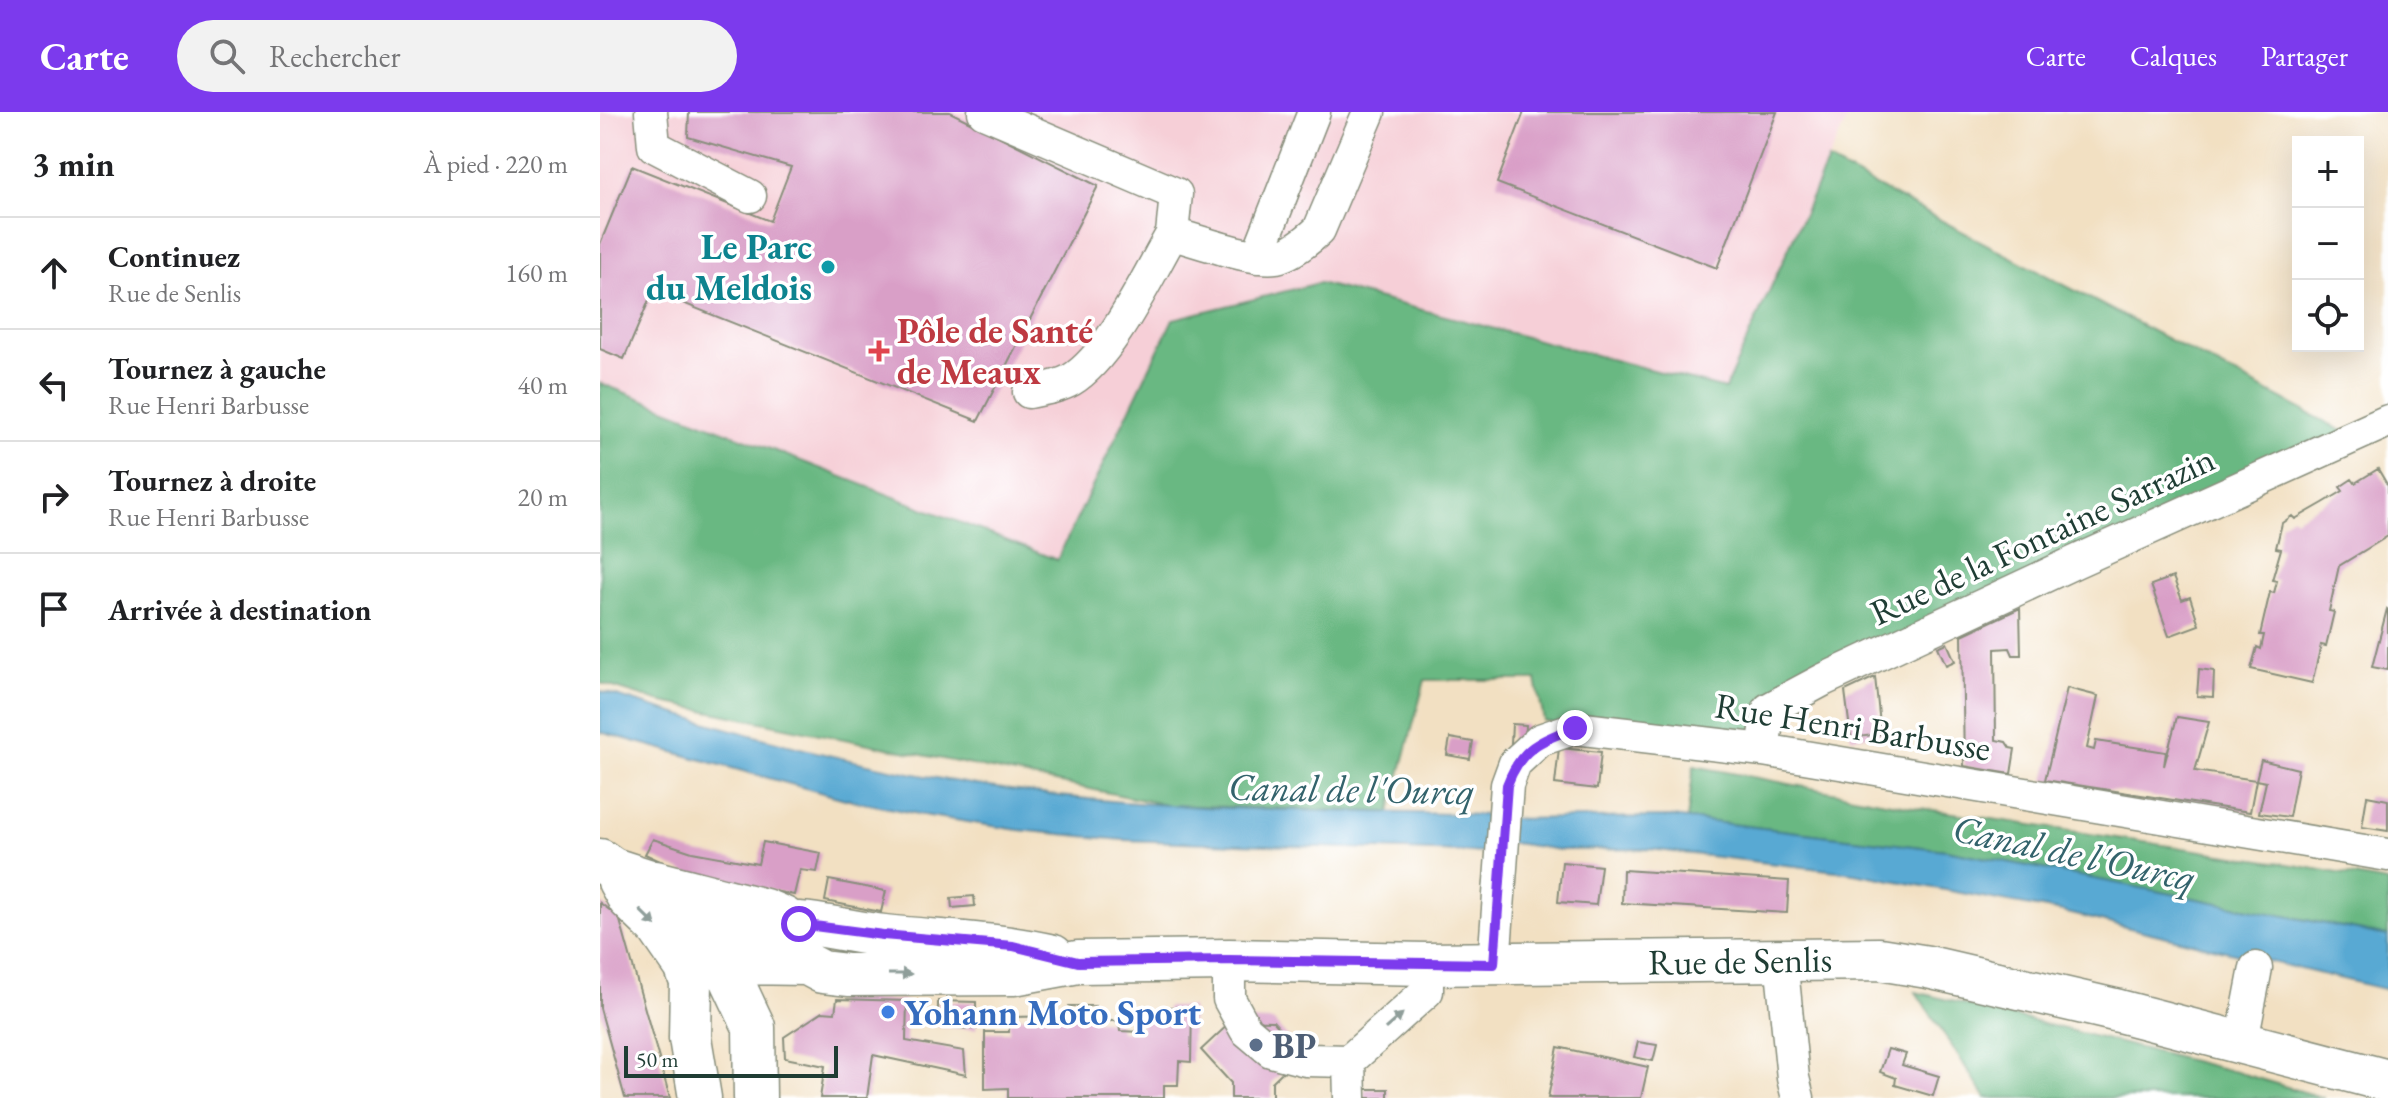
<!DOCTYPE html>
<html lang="fr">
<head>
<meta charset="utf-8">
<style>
	:root { --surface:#fff; --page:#f2f2f2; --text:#202124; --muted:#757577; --line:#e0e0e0; --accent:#7c3aed }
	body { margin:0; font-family:"EB Garamond",serif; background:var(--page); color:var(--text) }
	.controls { position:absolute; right:24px; top:24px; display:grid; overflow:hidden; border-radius:0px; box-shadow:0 8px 32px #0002 }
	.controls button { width:72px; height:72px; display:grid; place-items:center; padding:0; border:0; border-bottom:2px solid var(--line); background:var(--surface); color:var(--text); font:40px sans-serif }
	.scale { position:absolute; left:24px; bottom:20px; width:214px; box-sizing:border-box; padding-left:8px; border:4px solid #1f3d34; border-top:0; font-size:22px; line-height:28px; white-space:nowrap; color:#1f3d34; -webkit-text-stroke:6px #fff; paint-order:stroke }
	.stop { position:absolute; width:24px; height:24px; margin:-18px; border:6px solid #7c3aed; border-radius:50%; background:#fff }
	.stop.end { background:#7c3aed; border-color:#fff; box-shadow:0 2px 8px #0008 }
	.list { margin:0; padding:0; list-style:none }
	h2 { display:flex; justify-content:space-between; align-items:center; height:104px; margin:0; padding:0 32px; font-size:34px }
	h2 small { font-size:26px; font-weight:400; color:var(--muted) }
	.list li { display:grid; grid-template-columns:52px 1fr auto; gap:24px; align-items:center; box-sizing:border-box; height:112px; padding:0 32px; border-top:2px solid var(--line) }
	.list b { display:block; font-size:30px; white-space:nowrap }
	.list p { margin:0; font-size:26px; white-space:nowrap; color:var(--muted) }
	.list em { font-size:26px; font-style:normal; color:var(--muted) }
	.icon { flex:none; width:44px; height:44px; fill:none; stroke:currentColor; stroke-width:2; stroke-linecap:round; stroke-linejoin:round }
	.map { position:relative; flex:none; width:1788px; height:986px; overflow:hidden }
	header { display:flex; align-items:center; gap:48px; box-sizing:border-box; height:112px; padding:0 40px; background:var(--accent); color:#fff }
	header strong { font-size:38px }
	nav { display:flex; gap:44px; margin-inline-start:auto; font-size:28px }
	.search { width:560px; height:72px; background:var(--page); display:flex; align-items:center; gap:20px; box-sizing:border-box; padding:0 28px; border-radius:44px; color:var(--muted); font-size:30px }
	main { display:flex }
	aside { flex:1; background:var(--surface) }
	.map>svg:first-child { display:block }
	.built { fill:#f6cfd7 }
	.forest { fill:#69b882; stroke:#447a5b; stroke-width:2 }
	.water { fill:#58a9d3; stroke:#3c7384; stroke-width:2 }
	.building { fill:#d99fc7 }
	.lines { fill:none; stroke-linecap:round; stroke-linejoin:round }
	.minor-casing { stroke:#888e7b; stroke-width:35 }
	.major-casing { stroke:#888e7b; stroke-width:45 }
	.minor { stroke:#fff; stroke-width:32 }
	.major { stroke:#fff; stroke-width:42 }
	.oneway { fill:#8f9e9a }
	.route { stroke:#7c3aed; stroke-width:10 }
	.culture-dot { fill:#0f9aa8; stroke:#fff; stroke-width:3 }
	.health-dot { fill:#e0444e; stroke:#fff; stroke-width:3 }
	.shop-dot { fill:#3f7fe0; stroke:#fff; stroke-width:3 }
	.service-dot { fill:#5c6f8a; stroke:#fff; stroke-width:3 }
	.labels { text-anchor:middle; stroke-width:7; stroke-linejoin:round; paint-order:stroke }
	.culture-label { font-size:36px; font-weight:bold; fill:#0d838f; stroke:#fff; text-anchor:end }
	.health-label { font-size:36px; font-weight:bold; fill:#be3a42; stroke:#fff; text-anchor:start }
	.street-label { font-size:36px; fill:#1f3d34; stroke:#fff }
	.shop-label { font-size:36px; font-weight:bold; fill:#366cbe; stroke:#fff; text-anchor:start }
	.service-label { font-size:36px; font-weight:bold; fill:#4e5e75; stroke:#fff; text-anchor:start }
	.water-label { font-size:38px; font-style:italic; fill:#33636c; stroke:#fff }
</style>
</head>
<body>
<header>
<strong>Carte</strong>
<div class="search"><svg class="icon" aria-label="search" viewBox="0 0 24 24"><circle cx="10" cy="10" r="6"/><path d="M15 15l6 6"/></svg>Rechercher</div>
<nav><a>Carte</a><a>Calques</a><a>Partager</a></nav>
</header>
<main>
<aside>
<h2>3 min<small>À pied · 220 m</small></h2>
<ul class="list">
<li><svg class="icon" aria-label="ahead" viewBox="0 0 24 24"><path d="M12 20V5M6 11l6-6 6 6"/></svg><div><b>Continuez</b><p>Rue de Senlis</p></div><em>160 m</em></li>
<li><svg class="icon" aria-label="left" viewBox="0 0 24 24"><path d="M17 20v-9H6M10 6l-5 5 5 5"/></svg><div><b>Tournez à gauche</b><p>Rue Henri Barbusse</p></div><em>40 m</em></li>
<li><svg class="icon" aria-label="right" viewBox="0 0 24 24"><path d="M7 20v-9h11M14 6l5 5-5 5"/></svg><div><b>Tournez à droite</b><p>Rue Henri Barbusse</p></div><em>20 m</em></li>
<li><svg class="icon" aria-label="arrive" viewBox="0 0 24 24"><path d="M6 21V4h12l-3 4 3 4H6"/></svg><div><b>Arrivée à destination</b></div></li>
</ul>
</aside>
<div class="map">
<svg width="1788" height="986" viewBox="0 0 1788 986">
	<rect width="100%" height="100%" fill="#fff"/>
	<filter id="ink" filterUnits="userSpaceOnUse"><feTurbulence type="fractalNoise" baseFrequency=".0125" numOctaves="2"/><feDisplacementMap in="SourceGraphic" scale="16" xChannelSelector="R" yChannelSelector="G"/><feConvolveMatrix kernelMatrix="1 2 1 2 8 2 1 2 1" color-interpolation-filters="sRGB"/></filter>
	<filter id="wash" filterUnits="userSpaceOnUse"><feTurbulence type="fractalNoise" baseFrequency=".006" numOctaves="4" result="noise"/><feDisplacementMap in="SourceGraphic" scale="32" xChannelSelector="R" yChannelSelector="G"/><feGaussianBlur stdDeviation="1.8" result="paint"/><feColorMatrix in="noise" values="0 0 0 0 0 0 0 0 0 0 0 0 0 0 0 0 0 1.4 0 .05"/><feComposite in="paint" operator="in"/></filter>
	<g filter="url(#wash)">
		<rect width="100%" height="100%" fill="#f2e0c2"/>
		<!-- built -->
		<path class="built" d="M0,0H1250L1125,277L719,171L573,207L458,448L0,271Z"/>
		<!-- forest -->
		<path class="forest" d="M1228,49L1754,325L1169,596L1163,638L975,616L944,609L936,568H825L790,700L568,693L58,589L0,571V271L457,448L573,207L719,171L1125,277Z
			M1094,654L1307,694L1694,753L1788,770V824L1346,738L1087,707Z
			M1316,880L1640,961L1724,986H1386Z"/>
		<!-- water -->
		<path class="water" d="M0,579C137,621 275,660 418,679C573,700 733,698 889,703L894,707L1072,705L1346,738L1788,824V878L1463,800L1254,761L1049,737L960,738L893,728L889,741L523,728L418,718L323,703L245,687L0,620Z"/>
		<g id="blocks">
			<!-- building -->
			<path class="building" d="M89,0H350L498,74L378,309L53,179L24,247L0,237V132L32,54L170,109L191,55L88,25Z
				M924,0H1177L1117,156L897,71Z
				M1778,357L1788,374V424L1739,454L1729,499L1734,500L1726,534L1721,533L1712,571L1651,557L1657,535L1661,537L1664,523H1660L1670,480L1674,481L1677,469L1672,468L1681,437L1676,436L1682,411L1692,404L1695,407L1723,391L1743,379L1740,375L1752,367L1755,371Z
				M1573,465L1582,488L1590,485L1599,513L1569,524L1551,473Z
				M1420,496L1421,543H1413L1410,536L1395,537L1396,628L1406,630L1410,636L1415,637L1411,662L1364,654L1362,523Z
				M1787,497L1788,498V558L1772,555Z
				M1347,531L1355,549L1346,553L1338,535Z
				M1599,557L1614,559L1613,585L1597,584Z
				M1275,565L1281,622L1251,626L1245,579Z
				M1467,576L1498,584L1487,636L1494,638L1496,629L1566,640L1564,654L1577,605L1609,610L1595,659L1656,668L1650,700L1445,668Z
				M912,612L926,613L925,631H911Z
				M850,626L873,630L870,647L847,643Z
				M959,636L1001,640L997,677L955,672Z
				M1661,648L1698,657L1689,705L1659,701L1666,670L1656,668Z
				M1767,684L1788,688V719L1762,715Z
				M53,727L92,740L158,752L163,730L221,741L217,760L200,758L194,783L86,761L45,742Z
				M962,750L1001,754L996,793L958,790Z
				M1023,758L1189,769L1187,801L1022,791Z
				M229,768L286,779L281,800L225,789Z
				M374,784L375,794L352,796L351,786Z
				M0,791L19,805L70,986H25L0,896Z
				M237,887L307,889L306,929L364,939L366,963L273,943L267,986H220L225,954L185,946L184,925L222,900L235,901Z
				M338,889L376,890V917L338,915Z
				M469,894H495V909H519L520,919L541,920L542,906H566L567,895H592L591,950L579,949L578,973H564V986H408V976L385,977V920H409V905L469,904Z
				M633,908L673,909L702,941L672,970V986H631V971L601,938Z
				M1038,930L1057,933L1053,949L1034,945Z
				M958,935L1048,955L1041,986H948Z
				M1288,937L1306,942L1302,953L1339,964L1333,984L1295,973L1296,966L1280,960Z
				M765,977H788V986H764Z"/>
		</g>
	</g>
	<g filter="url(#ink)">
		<use href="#blocks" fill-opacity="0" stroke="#888e7b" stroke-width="2"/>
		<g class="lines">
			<!-- minor casing -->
			<g class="minor-casing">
				<path id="minor" d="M51,0L54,34L150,84
					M384,0L576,82L572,122C597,128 652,149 676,145C691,142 708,128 719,118L769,0
					M657,145L714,0
					M429,280C443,277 459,275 471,268C511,244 548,163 572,122
					M1163,638L1169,597L1223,568L1475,450L1788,309
					M1181,847L1193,966L1198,986
					M629,848V887L646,918L671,939L706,948L749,949L827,879V852
					M894,852L907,673L915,651L940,628L975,616L1163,638L1788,743
					M1642,929L1656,856
					M749,949L750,986"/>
			</g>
			<!-- major casing -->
			<g class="major-casing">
				<path id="major" d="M0,748L13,757L47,768L88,801L124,851L154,915L155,986
					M19,769L29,787L58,815L85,854L91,870L90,926L100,986
					M56,770L165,798L184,806
					M85,854L124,851L207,852L222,860L248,863L413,862L478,850L629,848L827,852L1279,847L1328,855L1519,899L1788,969
					M85,854C112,828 131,816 169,811C207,807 247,820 284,824C341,830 398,831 453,844"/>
			</g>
			<!-- minor -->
			<use href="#minor" class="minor"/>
			<!-- major -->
			<use href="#major" class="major"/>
		</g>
		<!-- one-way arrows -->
		<defs><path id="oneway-solid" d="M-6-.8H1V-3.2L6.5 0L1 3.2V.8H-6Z" transform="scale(2)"/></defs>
		<g class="oneway">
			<use href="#oneway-solid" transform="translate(48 806) rotate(45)"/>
			<use href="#oneway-solid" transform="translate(300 862)"/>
			<use href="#oneway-solid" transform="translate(794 909) rotate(-41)"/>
		</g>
	</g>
	<g class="lines" filter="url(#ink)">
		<!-- route -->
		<path class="route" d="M199,812L283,823L413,834L478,850L629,848L894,852L907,673C921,636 940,628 975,616"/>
	</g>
	<!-- markers -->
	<circle class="culture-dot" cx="228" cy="155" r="8"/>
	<path class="health-dot" d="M275 227h8v8h8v8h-8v8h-8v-8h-8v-8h8z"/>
	<circle class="shop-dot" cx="288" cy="900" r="8"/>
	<circle class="service-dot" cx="656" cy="933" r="8"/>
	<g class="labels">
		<!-- culture labels -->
		<g class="culture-label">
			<text x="212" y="147">Le Parc<tspan x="212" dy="41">du Meldois</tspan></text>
		</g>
		<!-- health labels -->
		<g class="health-label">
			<text x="297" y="231">Pôle de Santé<tspan x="297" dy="41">de Meaux</tspan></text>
		</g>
		<!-- street labels -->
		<g class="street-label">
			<text transform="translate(1442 423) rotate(-25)" y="13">Rue de la Fontaine Sarrazin</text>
			<text transform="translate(1253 614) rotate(9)" y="13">Rue Henri Barbusse</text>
			<text transform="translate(1140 848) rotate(-1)" y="13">Rue de Senlis</text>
		</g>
		<!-- shop labels -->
		<g class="shop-label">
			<text x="304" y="913">Yohann Moto Sport</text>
		</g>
		<!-- service labels -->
		<g class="service-label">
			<text x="672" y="946">BP</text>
		</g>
		<!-- water labels -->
		<g class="water-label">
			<text transform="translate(751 677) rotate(1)" y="13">Canal de l'Ourcq</text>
			<text transform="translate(1474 741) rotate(12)" y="13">Canal de l'Ourcq</text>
		</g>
	</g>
</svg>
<div class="controls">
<button>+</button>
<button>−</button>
<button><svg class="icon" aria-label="locate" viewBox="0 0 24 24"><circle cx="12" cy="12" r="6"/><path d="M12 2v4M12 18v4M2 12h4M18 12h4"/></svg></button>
</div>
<div class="scale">50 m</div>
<div class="stop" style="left:199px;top:812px"></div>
<div class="stop end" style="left:975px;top:616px"></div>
</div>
</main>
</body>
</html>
